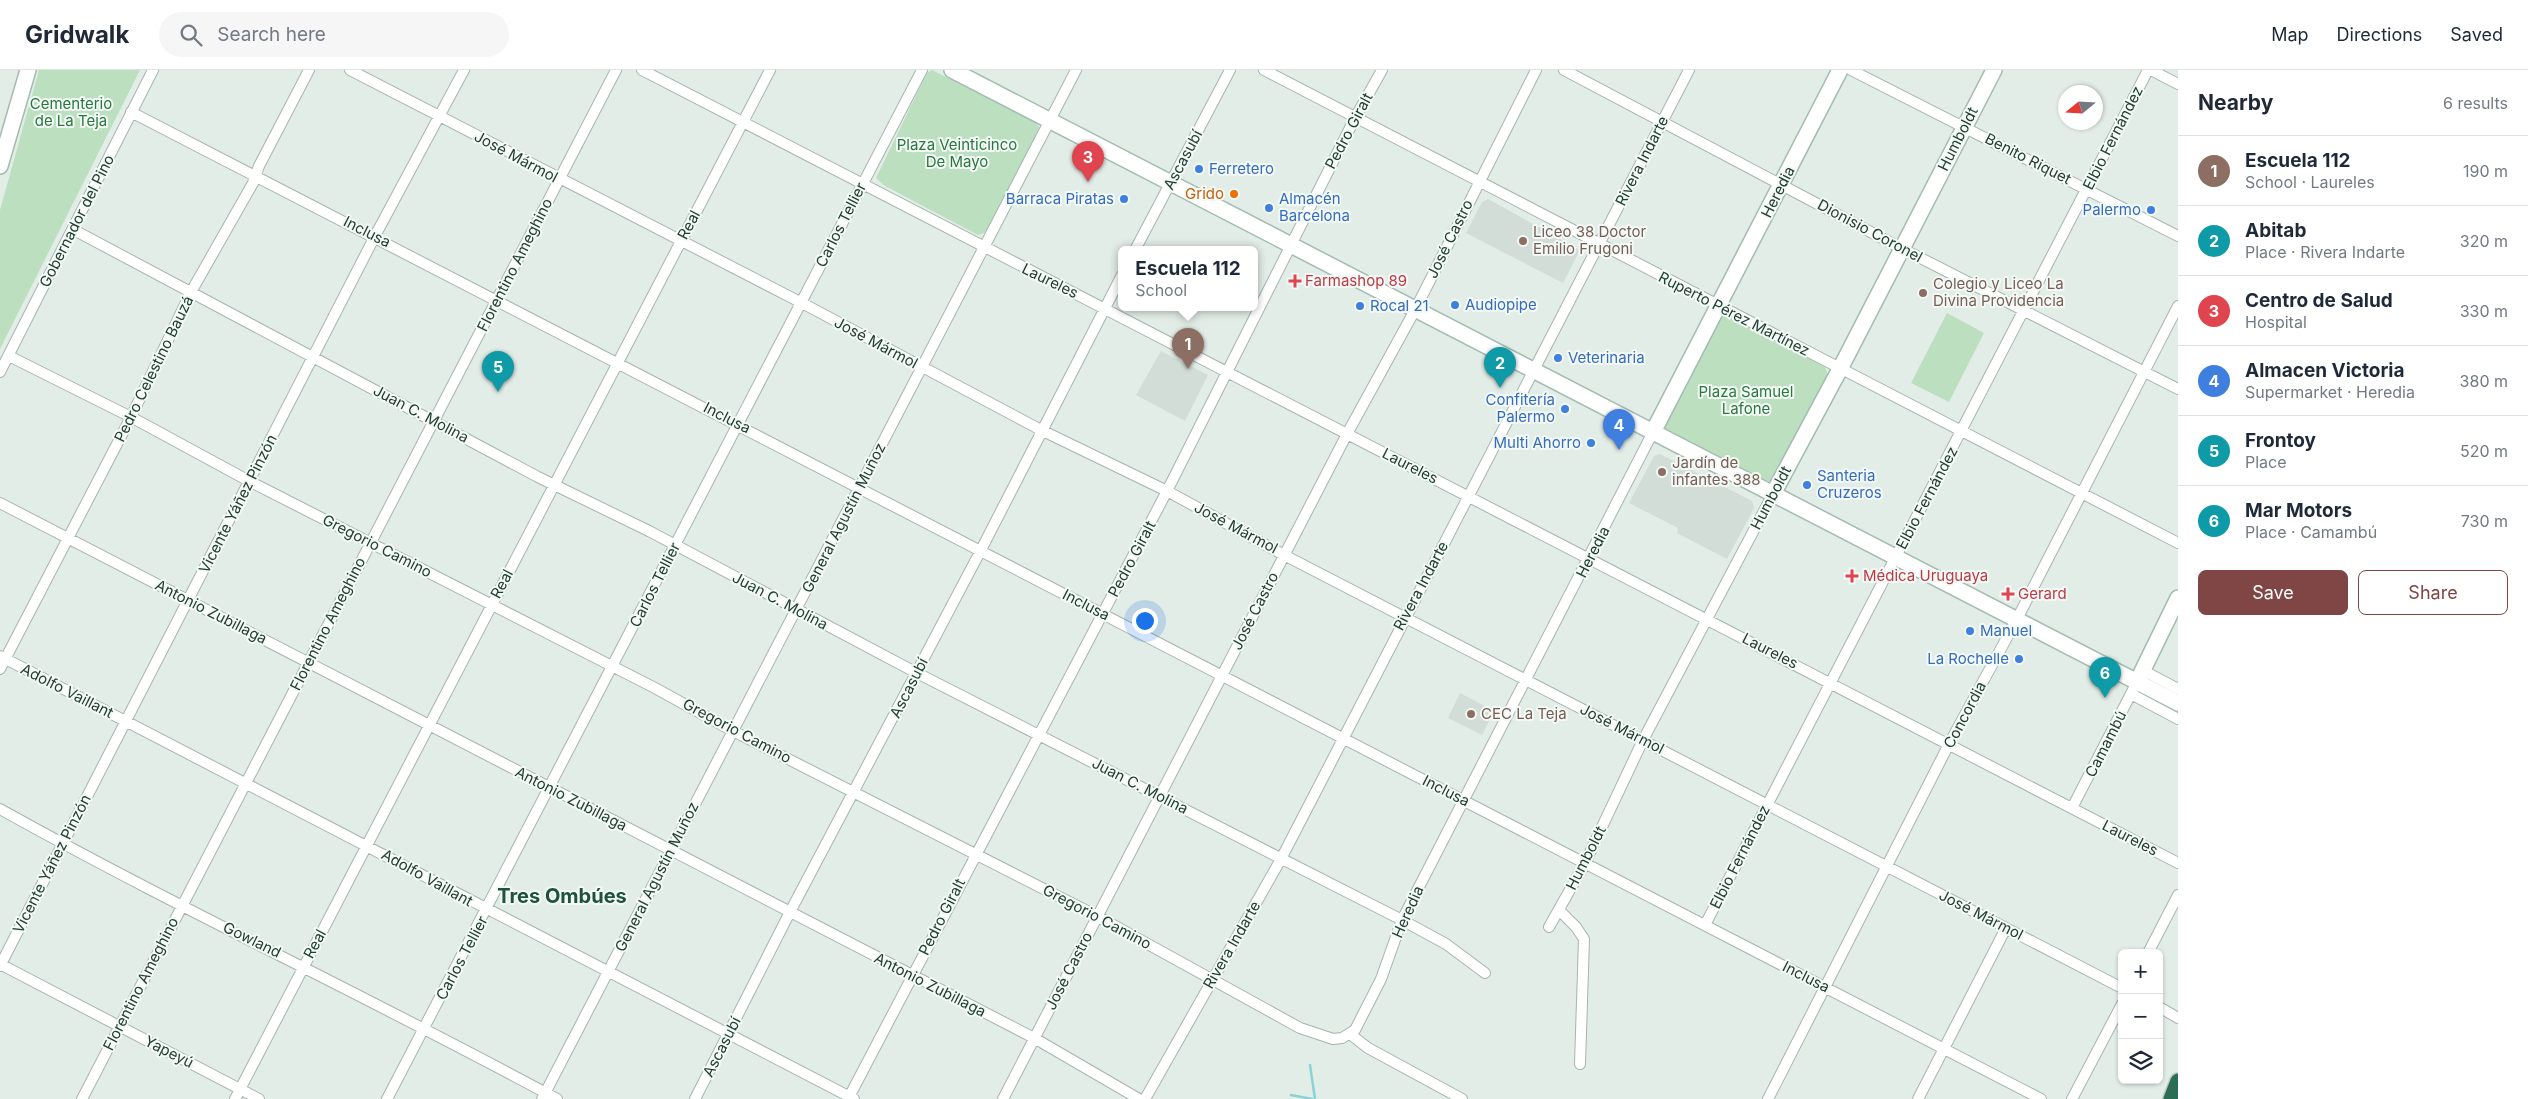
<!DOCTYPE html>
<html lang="en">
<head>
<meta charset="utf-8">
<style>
	:root { --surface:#fff; --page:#f6f6f7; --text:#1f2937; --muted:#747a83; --line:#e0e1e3; --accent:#804545 }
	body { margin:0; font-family:Inter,sans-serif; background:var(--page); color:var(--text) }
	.controls { position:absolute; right:15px; bottom:15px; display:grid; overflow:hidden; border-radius:8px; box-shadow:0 1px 4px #0004 }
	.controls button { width:45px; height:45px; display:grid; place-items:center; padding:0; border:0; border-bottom:1px solid var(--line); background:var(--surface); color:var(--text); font:25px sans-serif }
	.compass { position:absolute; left:2058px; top:15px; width:45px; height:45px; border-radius:50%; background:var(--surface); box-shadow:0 1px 4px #0004; rotate:252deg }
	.you { position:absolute; left:1144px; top:550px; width:18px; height:18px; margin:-12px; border:4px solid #fff; border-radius:50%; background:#1a73e8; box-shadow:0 0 0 8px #1a73e833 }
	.badge { display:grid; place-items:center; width:32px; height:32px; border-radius:50%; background:var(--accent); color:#fff; font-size:16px; font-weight:700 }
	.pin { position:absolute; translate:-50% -41px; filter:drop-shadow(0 1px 2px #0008) }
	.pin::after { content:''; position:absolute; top:26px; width:18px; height:15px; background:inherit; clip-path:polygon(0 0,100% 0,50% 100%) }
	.popup { position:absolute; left:1118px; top:176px; width:140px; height:65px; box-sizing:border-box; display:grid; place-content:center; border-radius:8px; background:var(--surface); filter:drop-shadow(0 1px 4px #0005); font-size:16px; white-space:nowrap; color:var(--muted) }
	.popup b { font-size:19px; color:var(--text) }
	.popup::after { content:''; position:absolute; left:50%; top:100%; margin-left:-10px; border:10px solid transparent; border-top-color:var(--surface) }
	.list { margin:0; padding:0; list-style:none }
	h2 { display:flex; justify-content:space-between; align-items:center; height:65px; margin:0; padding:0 20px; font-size:21px }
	h2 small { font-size:16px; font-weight:400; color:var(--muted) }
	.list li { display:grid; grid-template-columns:32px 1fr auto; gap:15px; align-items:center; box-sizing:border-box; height:70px; padding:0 20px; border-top:1px solid var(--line) }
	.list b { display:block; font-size:19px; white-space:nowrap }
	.list p { margin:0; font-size:16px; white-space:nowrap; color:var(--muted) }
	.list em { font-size:16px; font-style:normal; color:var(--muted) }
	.actions { display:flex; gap:10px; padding:15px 20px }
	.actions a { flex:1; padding:11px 0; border:1px solid var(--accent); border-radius:8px; text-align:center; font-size:18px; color:var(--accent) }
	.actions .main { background:var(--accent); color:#fff }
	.icon { flex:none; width:28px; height:28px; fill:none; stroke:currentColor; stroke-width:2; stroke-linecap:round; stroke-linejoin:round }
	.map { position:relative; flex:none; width:2178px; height:1029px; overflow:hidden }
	header { display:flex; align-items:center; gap:30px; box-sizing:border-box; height:70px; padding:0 25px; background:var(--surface); border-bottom:1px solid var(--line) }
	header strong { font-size:24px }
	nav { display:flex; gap:28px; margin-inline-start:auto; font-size:18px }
	.search { width:350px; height:45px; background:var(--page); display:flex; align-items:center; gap:12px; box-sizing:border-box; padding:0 18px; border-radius:28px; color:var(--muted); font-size:19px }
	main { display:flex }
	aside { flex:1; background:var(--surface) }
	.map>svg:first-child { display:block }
	.built { fill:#d1ddd6 }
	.green { fill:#bbdfbf }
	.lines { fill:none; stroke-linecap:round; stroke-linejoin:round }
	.stream { stroke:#89d3d4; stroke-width:2.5 }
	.street-casing { stroke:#a5b5ad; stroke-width:12 }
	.secondary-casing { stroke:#a3bcb0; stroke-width:18 }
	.highway-casing { stroke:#c1c9c6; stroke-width:18 }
	.street { stroke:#fff; stroke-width:10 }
	.secondary { stroke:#fff; stroke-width:15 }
	.highway { stroke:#2c6d56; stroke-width:15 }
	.shop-dot { fill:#3f7fe0; stroke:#f3f9f6; stroke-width:2 }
	.food-dot { fill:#e8710a; stroke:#f3f9f6; stroke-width:2 }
	.education-dot { fill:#8d6e63; stroke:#f3f9f6; stroke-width:2 }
	.health-dot { fill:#e0444e; stroke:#f3f9f6; stroke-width:2 }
	.labels { text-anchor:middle; stroke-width:4; stroke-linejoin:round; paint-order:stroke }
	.park-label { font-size:15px; fill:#2a783d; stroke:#f3f9f6 }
	.street-label { font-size:15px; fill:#223f33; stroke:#f3f9f6 }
	.shop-label { font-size:15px; fill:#366cbe; stroke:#f3f9f6; text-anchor:start }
	.food-label { font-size:15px; fill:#c56008; stroke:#f3f9f6; text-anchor:end }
	.education-label { font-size:15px; fill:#785e54; stroke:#f3f9f6; text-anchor:start }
	.health-label { font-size:15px; fill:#be3a42; stroke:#f3f9f6; text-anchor:start }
	.district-label { font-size:20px; font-weight:bold; fill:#1c523e; stroke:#f3f9f6 }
</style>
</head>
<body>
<header>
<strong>Gridwalk</strong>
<div class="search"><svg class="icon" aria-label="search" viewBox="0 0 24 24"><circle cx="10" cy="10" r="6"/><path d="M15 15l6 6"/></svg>Search here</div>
<nav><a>Map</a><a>Directions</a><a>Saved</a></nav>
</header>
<main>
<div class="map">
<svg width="2178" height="1029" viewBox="0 0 2178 1029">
	<rect width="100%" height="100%" fill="#e3ede7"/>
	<!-- built -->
	<path class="built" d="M1488,129L1580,180L1563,213L1466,163L1482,132Z
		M1161,281L1208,305L1185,351L1136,325Z
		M1660,384L1752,431L1754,438L1727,489L1677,463L1678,458L1629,433L1654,386Z
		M1460,623L1494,641L1482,665L1448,648Z"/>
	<!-- green -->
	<path class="green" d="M39,0H140L0,279V140Z
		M932,0L1034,51L1040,58L986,162L978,165L885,116L876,108L927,3Z
		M1947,243L1984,263L1949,332L1911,313Z
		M1722,246H1727L1825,297L1829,307L1772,412H1765L1668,361L1664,357Z"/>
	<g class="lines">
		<!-- stream -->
		<path class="stream" d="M1310,995L1315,1029
			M1291,1025L1312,1029"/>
		<!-- street casing -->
		<g class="street-casing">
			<path id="street" d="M350,0L802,233L1041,360L1167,421L1284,485L2122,918
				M642,0L2178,793
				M1264,0L2178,473
				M1564,0L1897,176L2178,319
				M1851,0L2178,166
				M2151,0L2178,14
				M131,42L2041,1029
				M74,160L538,407L649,461L917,603L1402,850L1446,874L1485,903
				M1135,180L1230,0
				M9,286L131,347L249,411L655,618L733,661L1097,846L1300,958L1333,969L1342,968L1355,960L1381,909L1402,850L1653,362
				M0,302L153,0
				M0,433L1034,968L1139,1029
				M0,586L854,1029
				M0,599L131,347L191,222L253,113L259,96L309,0
				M2142,600L2178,619
				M2131,624L2178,649
				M2072,738L2137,612
				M0,739C183,841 373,929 557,1029
				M1559,840L1576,857L1584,869L1580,994
				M1705,855L2148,0
				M1549,857L1585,793L1643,670L1773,424
				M2148,883L2178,825
				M0,894L259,1029
				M0,896L375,166L464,0
				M2159,937L2178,948
				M1350,964L1368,978L1462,1029
				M82,1029L616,0
				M235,1029L770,0
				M387,1029L922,0
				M542,1029L1076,0
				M695,1029L790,842L981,480L1122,205
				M848,1029L1167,421L1355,48L1382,0
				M1003,1029L1347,364L1415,240L1536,0
				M1145,1029L1281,789L1689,0
				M1768,1029L1949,674L2016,551L2178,236
				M1918,1029L2006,858
				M2072,1029L2122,934"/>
		</g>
		<!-- secondary casing -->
		<g class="secondary-casing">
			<path id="secondary" d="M952,0L2178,633
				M0,96L28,0
				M1653,362L1840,0
				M1773,424L1840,299L1994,0
				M2137,612L2178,528"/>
		</g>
		<!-- highway casing -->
		<g class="highway-casing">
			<path id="highway" d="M2171,1029L2178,1011"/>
		</g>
		<!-- street -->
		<use href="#street" class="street"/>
		<!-- secondary -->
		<use href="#secondary" class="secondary"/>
		<!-- highway -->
		<use href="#highway" class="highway"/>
	</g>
	<!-- markers -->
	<g class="shop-dot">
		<circle cx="1199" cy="99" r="5"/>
		<circle cx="1124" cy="129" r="5"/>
		<circle cx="1269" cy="138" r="5"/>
		<circle cx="2151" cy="140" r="5"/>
		<circle cx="1455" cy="235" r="5"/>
		<circle cx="1360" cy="236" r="5"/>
		<circle cx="1558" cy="288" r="5"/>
		<circle cx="1565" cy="339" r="5"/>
		<circle cx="1591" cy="373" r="5"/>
		<circle cx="1807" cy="415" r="5"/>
		<circle cx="1970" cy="561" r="5"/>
		<circle cx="2019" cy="589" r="5"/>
	</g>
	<circle class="food-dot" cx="1234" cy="124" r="5"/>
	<g class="education-dot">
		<circle cx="1523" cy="171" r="5"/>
		<circle cx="1923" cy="223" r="5"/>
		<circle cx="1662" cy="402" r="5"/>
		<circle cx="1471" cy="644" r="5"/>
	</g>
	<g class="health-dot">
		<path d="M1292.5 203.5h5v5h5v5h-5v5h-5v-5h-5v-5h5z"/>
		<path d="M1849.5 498.5h5v5h5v5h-5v5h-5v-5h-5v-5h5z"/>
		<path d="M2005.5 516.5h5v5h5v5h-5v5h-5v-5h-5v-5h5z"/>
	</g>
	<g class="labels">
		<!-- park labels -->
		<g class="park-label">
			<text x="71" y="39">Cementerio<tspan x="71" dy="17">de La Teja</tspan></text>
			<text x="957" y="80">Plaza Veinticinco<tspan x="957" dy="17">De Mayo</tspan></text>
			<text x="1746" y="327">Plaza Samuel<tspan x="1746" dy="17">Lafone</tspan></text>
		</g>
		<!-- street labels -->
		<g class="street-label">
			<text transform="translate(1349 61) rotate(-62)" y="5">Pedro Giralt</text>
			<text transform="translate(2113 68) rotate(-63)" y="5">Elbio Fernández</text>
			<text transform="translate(1958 69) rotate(-63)" y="5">Humboldt</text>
			<text transform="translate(516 87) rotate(28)" y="5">José Mármol</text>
			<text transform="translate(2028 89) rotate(27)" y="5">Benito Riquet</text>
			<text transform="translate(1183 90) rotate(-62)" y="5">Ascasubí</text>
			<text transform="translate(1642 91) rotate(-63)" y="5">Rivera Indarte</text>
			<text transform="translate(1778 122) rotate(-63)" y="5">Heredia</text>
			<text transform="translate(77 151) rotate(-63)" y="5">Gobernador del Pino</text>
			<text transform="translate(689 155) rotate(-62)" y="5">Real</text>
			<text transform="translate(841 155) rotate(-63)" y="5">Carlos Tellier</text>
			<text transform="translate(1870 161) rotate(28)" y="5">Dionisio Coronel</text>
			<text transform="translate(367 162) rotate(27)" y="5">Inclusa</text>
			<text transform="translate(1450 169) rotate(-64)" y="5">José Castro</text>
			<text transform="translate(515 195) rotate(-63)" y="5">Florentino Ameghino</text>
			<text transform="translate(1050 211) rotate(26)" y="5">Laureles</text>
			<text transform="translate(1734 244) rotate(27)" y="5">Ruperto Pérez Martínez</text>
			<text transform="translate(876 273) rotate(28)" y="5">José Mármol</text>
			<text transform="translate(154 299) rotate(-64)" y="5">Pedro Celestino Bauzá</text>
			<text transform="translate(421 344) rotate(28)" y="5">Juan C. Molina</text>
			<text transform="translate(727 348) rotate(27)" y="5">Inclusa</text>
			<text transform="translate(1410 396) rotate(27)" y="5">Laureles</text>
			<text transform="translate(1771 428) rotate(-62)" y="5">Humboldt</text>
			<text transform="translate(1927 428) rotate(-62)" y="5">Elbio Fernández</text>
			<text transform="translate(238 434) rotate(-63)" y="5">Vicente Yáñez Pinzón</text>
			<text transform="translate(844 448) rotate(-63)" y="5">General Agustín Muñoz</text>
			<text transform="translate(1236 458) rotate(28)" y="5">José Mármol</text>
			<text transform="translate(377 476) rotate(27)" y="5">Gregorio Camino</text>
			<text transform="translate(1593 482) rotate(-63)" y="5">Heredia</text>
			<text transform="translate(1132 489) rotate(-62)" y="5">Pedro Giralt</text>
			<text transform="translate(502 514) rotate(-62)" y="5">Real</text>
			<text transform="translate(655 515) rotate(-63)" y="5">Carlos Tellier</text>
			<text transform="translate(1421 516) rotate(-62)" y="5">Rivera Indarte</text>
			<text transform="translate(780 531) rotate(28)" y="5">Juan C. Molina</text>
			<text transform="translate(1086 535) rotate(27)" y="5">Inclusa</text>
			<text transform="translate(1255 541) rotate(-63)" y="5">José Castro</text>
			<text transform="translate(211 542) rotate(27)" y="5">Antonio Zubillaga</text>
			<text transform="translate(328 554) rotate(-63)" y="5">Florentino Ameghino</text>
			<text transform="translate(1770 581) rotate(27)" y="5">Laureles</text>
			<text transform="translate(909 618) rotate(-63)" y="5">Ascasubí</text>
			<text transform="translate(67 621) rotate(27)" y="5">Adolfo Vaillant</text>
			<text transform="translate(1965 645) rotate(-62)" y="5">Concordia</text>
			<text transform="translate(1622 659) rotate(27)" y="5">José Mármol</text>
			<text transform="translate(737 661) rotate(28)" y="5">Gregorio Camino</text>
			<text transform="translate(2106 674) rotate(-63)" y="5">Camambú</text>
			<text transform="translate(1140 716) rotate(27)" y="5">Juan C. Molina</text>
			<text transform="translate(1446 721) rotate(27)" y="5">Inclusa</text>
			<text transform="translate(571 729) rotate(27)" y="5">Antonio Zubillaga</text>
			<text transform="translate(2130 768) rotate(27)" y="5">Laureles</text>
			<text transform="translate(1740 787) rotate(-63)" y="5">Elbio Fernández</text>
			<text transform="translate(1586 788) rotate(-63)" y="5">Humboldt</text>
			<text transform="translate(52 794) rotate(-63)" y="5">Vicente Yáñez Pinzón</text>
			<text transform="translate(657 807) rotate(-63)" y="5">General Agustín Muñoz</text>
			<text transform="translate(427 808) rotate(29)" y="5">Adolfo Vaillant</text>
			<text transform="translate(1408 842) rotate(-66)" y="5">Heredia</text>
			<text transform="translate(1981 845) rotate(27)" y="5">José Mármol</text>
			<text transform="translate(942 847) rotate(-63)" y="5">Pedro Giralt</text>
			<text transform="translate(1097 847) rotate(28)" y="5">Gregorio Camino</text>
			<text transform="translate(252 870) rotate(26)" y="5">Gowland</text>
			<text transform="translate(315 874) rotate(-62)" y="5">Real</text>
			<text transform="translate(1232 875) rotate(-60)" y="5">Rivera Indarte</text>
			<text transform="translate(462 888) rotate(-62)" y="5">Carlos Tellier</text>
			<text transform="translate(1069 901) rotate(-63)" y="5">José Castro</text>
			<text transform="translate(1806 907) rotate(27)" y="5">Inclusa</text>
			<text transform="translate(141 914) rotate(-63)" y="5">Florentino Ameghino</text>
			<text transform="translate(930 915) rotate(27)" y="5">Antonio Zubillaga</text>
			<text transform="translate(722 977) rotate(-63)" y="5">Ascasubí</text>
			<text transform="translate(169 982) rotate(27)" y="5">Yapeyú</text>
		</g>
		<!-- shop labels -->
		<g class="shop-label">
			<text x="1209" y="104">Ferretero</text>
			<text x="1114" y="134" text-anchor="end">Barraca Piratas</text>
			<text x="1279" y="134">Almacén<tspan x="1279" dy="17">Barcelona</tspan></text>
			<text x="2141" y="145" text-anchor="end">Palermo</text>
			<text x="1465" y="240">Audiopipe</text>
			<text x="1370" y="241">Rocal 21</text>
			<text x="1568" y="293">Veterinaria</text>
			<text x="1555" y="335" text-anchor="end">Confitería<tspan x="1555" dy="17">Palermo</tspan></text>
			<text x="1581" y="378" text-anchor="end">Multi Ahorro</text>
			<text x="1817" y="411">Santeria<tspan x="1817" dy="17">Cruzeros</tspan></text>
			<text x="1980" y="566">Manuel</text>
			<text x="2009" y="594" text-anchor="end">La Rochelle</text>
		</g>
		<!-- food labels -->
		<g class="food-label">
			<text x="1224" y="129">Grido</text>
		</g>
		<!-- education labels -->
		<g class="education-label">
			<text x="1533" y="167">Liceo 38 Doctor<tspan x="1533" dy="17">Emilio Frugoni</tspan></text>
			<text x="1933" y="219">Colegio y Liceo La<tspan x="1933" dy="17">Divina Providencia</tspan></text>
			<text x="1672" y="398">Jardín de<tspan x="1672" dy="17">infantes 388</tspan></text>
			<text x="1481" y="649">CEC La Teja</text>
		</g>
		<!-- health labels -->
		<g class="health-label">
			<text x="1305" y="216">Farmashop 89</text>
			<text x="1863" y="511">Médica Uruguaya</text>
			<text x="2018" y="529">Gerard</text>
		</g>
		<!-- district labels -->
		<g class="district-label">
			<text x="562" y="833">Tres Ombúes</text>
		</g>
	</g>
</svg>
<div class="controls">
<button>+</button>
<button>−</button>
<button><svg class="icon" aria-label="layers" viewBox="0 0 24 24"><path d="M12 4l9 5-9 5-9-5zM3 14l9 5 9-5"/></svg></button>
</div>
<svg class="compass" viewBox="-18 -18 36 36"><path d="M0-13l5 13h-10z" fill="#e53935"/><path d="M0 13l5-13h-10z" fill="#747a83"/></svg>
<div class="you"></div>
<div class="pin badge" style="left:1188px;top:299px;background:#8d6e63">1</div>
<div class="popup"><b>Escuela 112</b>School</div>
<div class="pin badge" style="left:1500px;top:318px;background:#0f9aa8">2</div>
<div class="pin badge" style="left:1088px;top:112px;background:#e0444e">3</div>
<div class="pin badge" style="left:1619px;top:380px;background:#3f7fe0">4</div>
<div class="pin badge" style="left:498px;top:322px;background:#0f9aa8">5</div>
<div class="pin badge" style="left:2105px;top:628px;background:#0f9aa8">6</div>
</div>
<aside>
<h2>Nearby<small>6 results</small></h2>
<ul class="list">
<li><span class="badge" style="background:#8d6e63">1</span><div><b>Escuela 112</b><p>School · Laureles</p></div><em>190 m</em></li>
<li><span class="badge" style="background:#0f9aa8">2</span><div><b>Abitab</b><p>Place · Rivera Indarte</p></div><em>320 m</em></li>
<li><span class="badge" style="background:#e0444e">3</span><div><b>Centro de Salud</b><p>Hospital</p></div><em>330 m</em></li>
<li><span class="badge" style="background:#3f7fe0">4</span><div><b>Almacen Victoria</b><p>Supermarket · Heredia</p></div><em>380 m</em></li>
<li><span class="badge" style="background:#0f9aa8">5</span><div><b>Frontoy</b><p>Place</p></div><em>520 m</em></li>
<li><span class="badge" style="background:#0f9aa8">6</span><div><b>Mar Motors</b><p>Place · Camambú</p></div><em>730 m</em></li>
</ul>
<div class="actions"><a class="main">Save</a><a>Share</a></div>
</aside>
</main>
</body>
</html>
